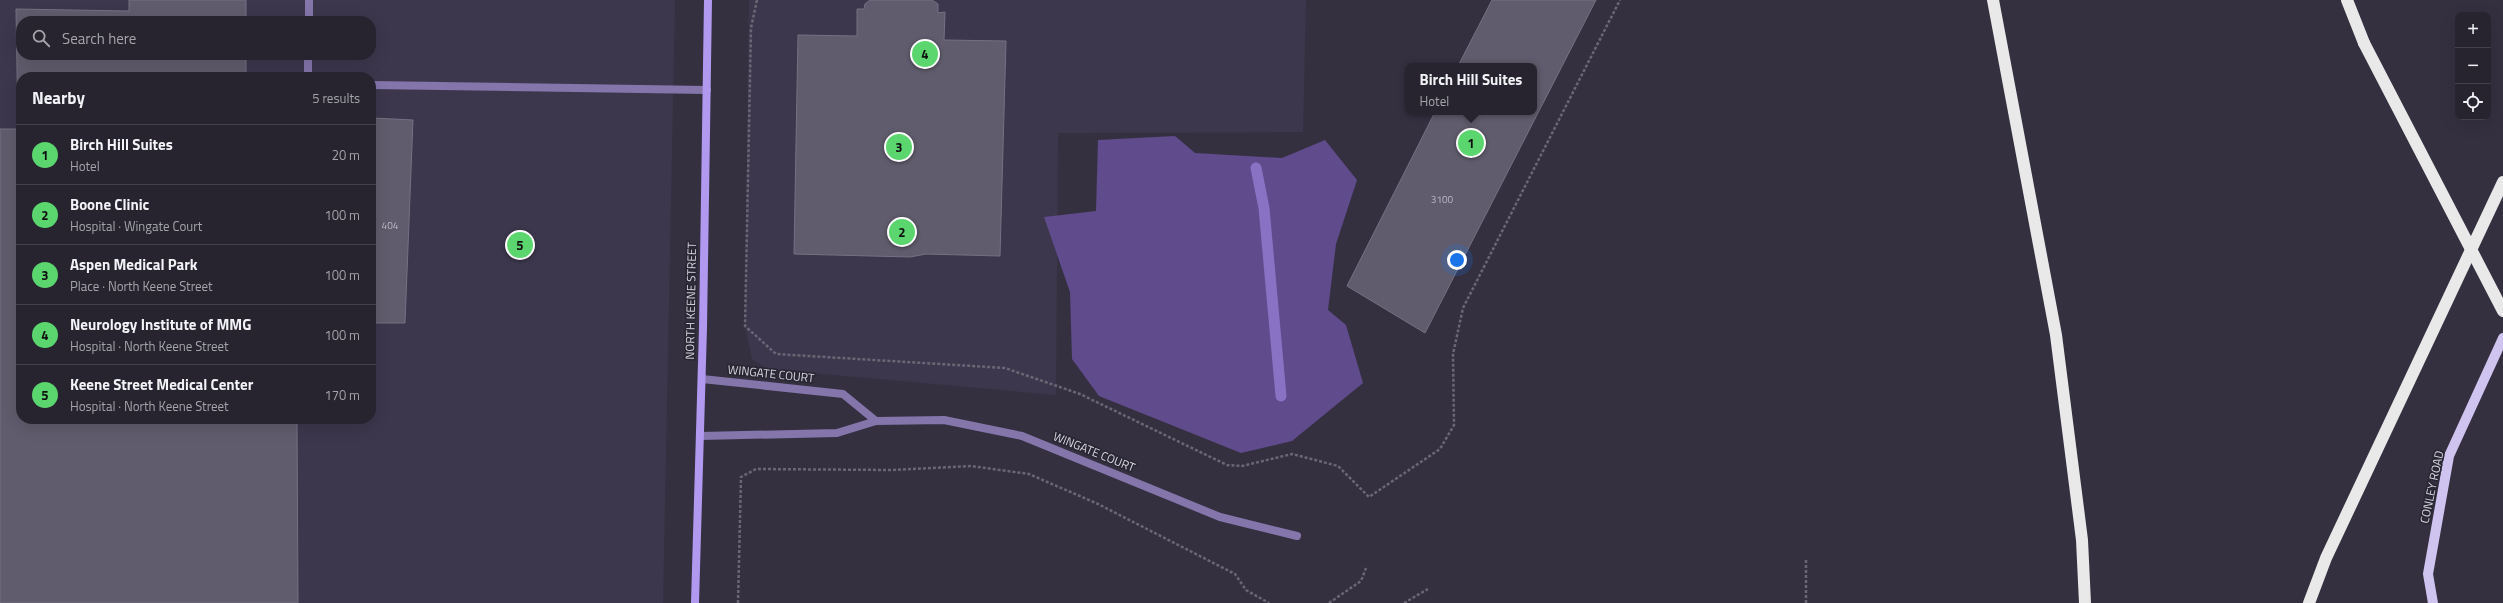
<!DOCTYPE html>
<html lang="en">
<head>
<meta charset="utf-8">
<style>
	:root { --surface:#272430; --page:#33303c; --text:#f1f3f6; --muted:#a4a4ab; --line:#43414c; --accent:#5bd56e }
	body { margin:0; font-family:"Titillium Web",sans-serif; background:var(--page); color:var(--text) }
	.controls { position:absolute; right:12px; top:12px; display:grid; overflow:hidden; border-radius:8px; box-shadow:0 4px 16px #0002 }
	.controls button { width:36px; height:36px; display:grid; place-items:center; padding:0; border:0; border-bottom:1px solid var(--line); background:var(--surface); color:var(--text); font:20px sans-serif }
	.you { position:absolute; left:1457px; top:260px; width:14px; height:14px; margin:-10px; border:3px solid #fff; border-radius:50%; background:#1a73e8; box-shadow:0 0 0 6px #1a73e833 }
	.badge { display:grid; place-items:center; width:26px; height:26px; border-radius:50%; background:var(--accent); color:#111; font-size:13px; font-weight:700 }
	.pin { position:absolute; translate:-50% -50%; border:2px solid #fff; box-shadow:0 1px 4px #0006 }
	.popup { position:absolute; left:1405px; top:63px; width:132px; height:52px; box-sizing:border-box; display:grid; place-content:center; border-radius:8px; background:var(--surface); filter:drop-shadow(0 1px 3px #0005); font-size:13px; white-space:nowrap; color:var(--muted) }
	.popup b { font-size:15px; color:var(--text) }
	.popup::after { content:''; position:absolute; left:50%; top:100%; margin-left:-8px; border:8px solid transparent; border-top-color:var(--surface) }
	.list { margin:0; padding:0; list-style:none }
	h2 { display:flex; justify-content:space-between; align-items:center; height:52px; margin:0; padding:0 16px; font-size:17px }
	h2 small { font-size:13px; font-weight:400; color:var(--muted) }
	.list li { display:grid; grid-template-columns:26px 1fr auto; gap:12px; align-items:center; box-sizing:border-box; height:60px; padding:0 16px; border-top:1px solid var(--line) }
	.list b { display:block; font-size:15px; white-space:nowrap }
	.list p { margin:0; font-size:13px; white-space:nowrap; color:var(--muted) }
	.list em { font-size:13px; font-style:normal; color:var(--muted) }
	.icon { flex:none; width:22px; height:22px; fill:none; stroke:currentColor; stroke-width:2; stroke-linecap:round; stroke-linejoin:round }
	.map { position:relative; flex:none; width:2503px; height:603px; overflow:hidden }
	.search { position:absolute; background:var(--surface); box-shadow:0 4px 16px #0002; left:16px; top:16px; width:360px; height:44px; display:flex; align-items:center; gap:10px; box-sizing:border-box; padding:0 14px; border-radius:16px; color:var(--muted); font-size:15px }
	.panel { position:absolute; background:var(--surface); box-shadow:0 4px 16px #0002; left:16px; top:72px; width:360px; height:352px; border-radius:16px }
	.map>svg:first-child { display:block }
	.built { fill:#3d374d; fill-rule:evenodd }
	.green { fill:#604b8d }
	.lines { fill:none; stroke-linecap:round; stroke-linejoin:round }
	.stream { stroke:#8971c3; stroke-width:11 }
	.building { fill:#605c6d; stroke:#757182 }
	.path { stroke:#6a6774; stroke-width:2.5; stroke-dasharray:3 2; stroke-linecap:butt }
	.lane { stroke:#8475ab; stroke-width:8 }
	.street { stroke:#8475ab; stroke-width:8 }
	.secondary { stroke:#b299f0; stroke-width:8 }
	.primary { stroke:#cfc4f0; stroke-width:10 }
	.highway { stroke:#e9e9e9; stroke-width:12 }
	.highway-bridge { stroke:#e9e9e9; stroke-width:12 }
	.labels { text-anchor:middle; stroke-width:3.5; stroke-linejoin:round; paint-order:stroke }
	.number-label { font-size:10px; fill:#bbb8c3 }
	.street-label { font-size:12px; fill:#d9d7e0; stroke:#2a2735 }
</style>
</head>
<body>
<div class="map">
<svg width="2503" height="603" viewBox="0 0 2503 603">
	<rect width="100%" height="100%" fill="#343040"/>
	<!-- built -->
	<path class="built" d="M0,0H675L663,603H0ZM21,21H371V55H21ZM21,77H371V419H21Z
		M749,0H1306L1303,132L1058,133L1056,395L767,369L752,359L745,326Z"/>
	<!-- green -->
	<path class="green" d="M1175,136L1195,153L1282,158L1325,140L1357,180L1336,244L1328,310L1346,325L1363,383L1292,441L1241,453L1099,396L1072,359L1070,292L1044,217L1096,211L1098,140Z"/>
	<g class="lines">
		<!-- stream -->
		<path class="stream" d="M1256,168L1264,208L1281,396"/>
	</g>
	<!-- building -->
	<path class="building" d="M129,0H246V21H21V55H246V77H21V129H18L16,9L129,11Z
		M870,0H932L938,4V13L945,12L944,40L1006,41L1000,256L926,254L910,257L794,254L798,35L857,36V9H864L865,4Z
		M1492,0H1596L1425,333L1347,286L1435,112H1534V66H1458Z
		M373,118L413,120L405,323H374L371,379V127Z
		M0,129H21V419H297L298,603H0Z"/>
	<g class="lines">
		<!-- path -->
		<path class="path" d="M757,0L751,28L745,326L776,354L1005,368L1080,394L1227,465L1242,466L1292,454L1338,466L1369,497L1440,449L1454,425L1453,354L1463,308L1620,0
			M1806,560V603
			M738,603L741,477L756,469L893,470L971,466L1029,474L1098,504L1235,574L1246,590L1269,603
			M1329,603L1361,581L1366,568
			M1404,603L1428,589"/>
		<!-- lane -->
		<path class="lane" d="M309,21V0
			M308,77V55
			M371,85L707,90"/>
		<!-- street -->
		<path class="street" d="M702,379L843,394L876,421
			M701,436L837,433L876,421L944,420L1022,436L1220,517L1297,536"/>
		<!-- secondary -->
		<path class="secondary" d="M695,603L703,328L708,0"/>
		<!-- primary -->
		<path class="primary" d="M2433,603L2428,574L2449,456L2503,338"/>
		<!-- highway -->
		<path class="highway" d="M1993,0L2056,335L2082,540L2085,603
			M2347,0L2364,43
			M2309,603L2326,558L2503,182"/>
		<!-- highway-bridge -->
		<path class="highway-bridge" d="M2364,43L2503,311"/>
	</g>
	<g class="labels">
		<!-- number labels -->
		<g class="number-label">
			<text x="1442" y="203">3100</text>
			<text x="390" y="229">404</text>
		</g>
		<!-- street labels -->
		<g class="street-label">
			<text transform="translate(691 301) rotate(-89)" y="4">NORTH KEENE STREET</text>
			<text transform="translate(771 374) rotate(6)" y="4">WINGATE COURT</text>
			<text transform="translate(1094 452) rotate(22)" y="4">WINGATE COURT</text>
			<text transform="translate(2432 487) rotate(-78)" y="4">CONLEY ROAD</text>
		</g>
	</g>
</svg>
<div class="controls">
<button>+</button>
<button>−</button>
<button><svg class="icon" aria-label="locate" viewBox="0 0 24 24"><circle cx="12" cy="12" r="6"/><path d="M12 2v4M12 18v4M2 12h4M18 12h4"/></svg></button>
</div>
<div class="you"></div>
<div class="pin badge" style="left:1471px;top:143px">1</div>
<div class="popup"><b>Birch Hill Suites</b>Hotel</div>
<div class="pin badge" style="left:902px;top:232px">2</div>
<div class="pin badge" style="left:899px;top:147px">3</div>
<div class="pin badge" style="left:925px;top:54px">4</div>
<div class="pin badge" style="left:520px;top:245px">5</div>
<div class="search"><svg class="icon" aria-label="search" viewBox="0 0 24 24"><circle cx="10" cy="10" r="6"/><path d="M15 15l6 6"/></svg>Search here</div>
<section class="panel">
<h2>Nearby<small>5 results</small></h2>
<ul class="list">
<li><span class="badge">1</span><div><b>Birch Hill Suites</b><p>Hotel</p></div><em>20 m</em></li>
<li><span class="badge">2</span><div><b>Boone Clinic</b><p>Hospital · Wingate Court</p></div><em>100 m</em></li>
<li><span class="badge">3</span><div><b>Aspen Medical Park</b><p>Place · North Keene Street</p></div><em>100 m</em></li>
<li><span class="badge">4</span><div><b>Neurology Institute of MMG</b><p>Hospital · North Keene Street</p></div><em>100 m</em></li>
<li><span class="badge">5</span><div><b>Keene Street Medical Center</b><p>Hospital · North Keene Street</p></div><em>170 m</em></li>
</ul>
</section>
</div>
</body>
</html>
